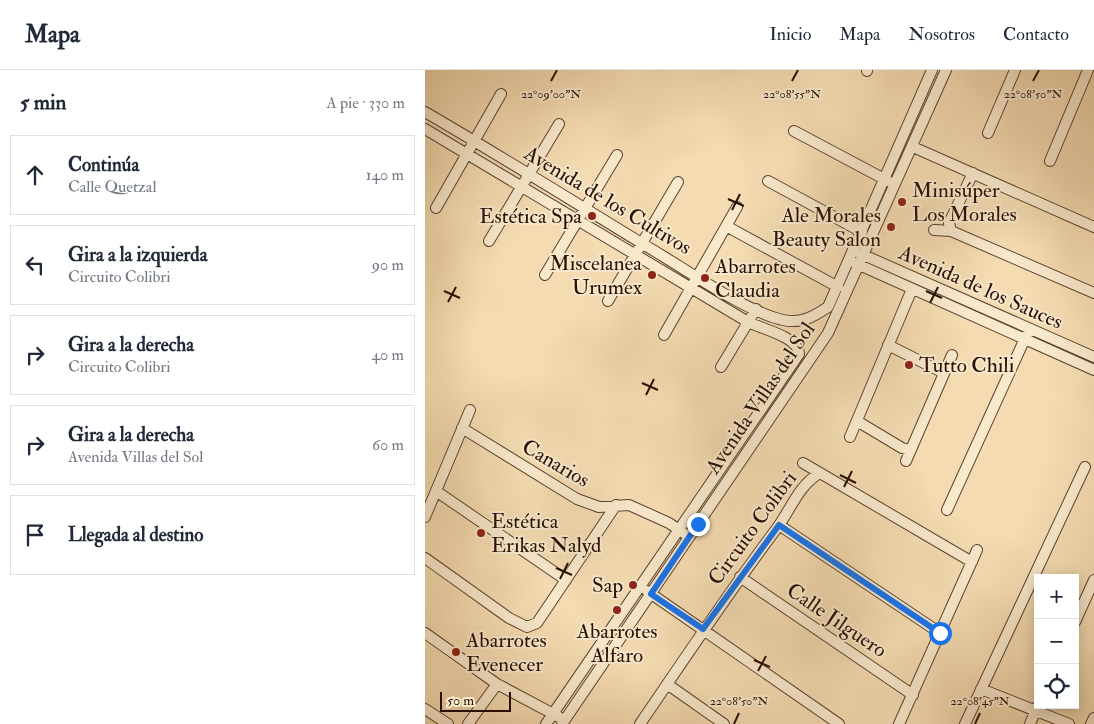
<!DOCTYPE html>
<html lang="es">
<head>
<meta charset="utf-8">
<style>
	:root { --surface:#fff; --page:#f6f6f7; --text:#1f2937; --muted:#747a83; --line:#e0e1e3 }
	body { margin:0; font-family:"IM FELL Double Pica",serif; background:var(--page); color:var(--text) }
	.controls { position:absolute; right:15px; bottom:15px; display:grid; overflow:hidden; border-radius:0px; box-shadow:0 2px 12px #0003 }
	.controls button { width:45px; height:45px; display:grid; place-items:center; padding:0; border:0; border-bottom:1px solid var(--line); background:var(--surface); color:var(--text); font:25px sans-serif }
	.scale { position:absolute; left:15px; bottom:12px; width:71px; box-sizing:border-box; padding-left:5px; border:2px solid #290f04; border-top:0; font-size:14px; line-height:18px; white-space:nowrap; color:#290f04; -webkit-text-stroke:4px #f8e8cc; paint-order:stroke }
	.stop { position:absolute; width:15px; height:15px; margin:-11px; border:4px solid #1a73e8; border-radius:50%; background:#fff }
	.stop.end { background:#1a73e8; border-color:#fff; box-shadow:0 1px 5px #0008 }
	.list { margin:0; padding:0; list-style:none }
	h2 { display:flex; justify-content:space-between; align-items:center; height:65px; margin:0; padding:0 20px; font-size:21px }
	h2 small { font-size:16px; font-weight:400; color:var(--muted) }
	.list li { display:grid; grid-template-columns:32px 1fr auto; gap:15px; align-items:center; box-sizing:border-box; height:80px; margin:0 10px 10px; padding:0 10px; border:1px solid var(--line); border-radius:0px }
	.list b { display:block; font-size:19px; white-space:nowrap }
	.list p { margin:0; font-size:16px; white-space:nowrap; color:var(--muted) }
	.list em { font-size:16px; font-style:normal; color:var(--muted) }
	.icon { flex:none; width:28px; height:28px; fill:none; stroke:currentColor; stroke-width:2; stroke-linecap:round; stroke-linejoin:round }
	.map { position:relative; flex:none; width:669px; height:654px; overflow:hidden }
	header { display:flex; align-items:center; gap:30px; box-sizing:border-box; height:70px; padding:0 25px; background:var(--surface); border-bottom:1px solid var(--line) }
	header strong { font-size:24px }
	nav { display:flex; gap:28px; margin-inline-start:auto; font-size:18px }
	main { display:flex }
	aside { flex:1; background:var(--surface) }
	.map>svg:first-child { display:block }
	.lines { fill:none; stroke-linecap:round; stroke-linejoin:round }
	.minor-casing { stroke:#5c422f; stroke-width:12 }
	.minor { stroke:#f8e8cc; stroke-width:10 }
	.route { stroke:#1a73e8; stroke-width:6 }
	.ticks { fill:none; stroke:#290f04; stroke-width:2 }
	.poi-dot { fill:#8f2418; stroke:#f8e8cc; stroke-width:2 }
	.labels { text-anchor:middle; stroke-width:4; stroke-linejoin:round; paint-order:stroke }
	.poi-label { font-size:21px; fill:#290f04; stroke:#f8e8cc; text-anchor:start }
	.street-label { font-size:21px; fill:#290f04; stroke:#f8e8cc }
	.ticks-label { font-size:12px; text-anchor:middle; fill:#290f04; stroke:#f8e8cc; stroke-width:4; stroke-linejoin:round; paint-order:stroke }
</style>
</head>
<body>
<header>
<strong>Mapa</strong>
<nav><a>Inicio</a><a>Mapa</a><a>Nosotros</a><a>Contacto</a></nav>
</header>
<main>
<aside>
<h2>5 min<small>A pie · 330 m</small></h2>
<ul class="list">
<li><svg class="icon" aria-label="ahead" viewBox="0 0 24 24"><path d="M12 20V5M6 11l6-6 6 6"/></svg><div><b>Continúa</b><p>Calle Quetzal</p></div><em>140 m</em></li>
<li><svg class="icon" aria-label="left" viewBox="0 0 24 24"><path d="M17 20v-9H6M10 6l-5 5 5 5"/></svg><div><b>Gira a la izquierda</b><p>Circuito Colibri</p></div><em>90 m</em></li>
<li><svg class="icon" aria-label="right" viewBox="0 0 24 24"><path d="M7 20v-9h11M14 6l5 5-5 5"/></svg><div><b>Gira a la derecha</b><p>Circuito Colibri</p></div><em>40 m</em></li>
<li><svg class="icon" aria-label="right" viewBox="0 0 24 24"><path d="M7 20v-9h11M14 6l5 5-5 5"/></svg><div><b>Gira a la derecha</b><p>Avenida Villas del Sol</p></div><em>60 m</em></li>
<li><svg class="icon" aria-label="arrive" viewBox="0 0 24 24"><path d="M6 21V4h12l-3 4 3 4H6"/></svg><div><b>Llegada al destino</b></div></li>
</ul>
</aside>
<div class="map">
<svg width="669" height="654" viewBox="0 0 669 654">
	<rect width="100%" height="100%" fill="#f4dbb1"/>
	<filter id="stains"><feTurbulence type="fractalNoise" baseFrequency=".004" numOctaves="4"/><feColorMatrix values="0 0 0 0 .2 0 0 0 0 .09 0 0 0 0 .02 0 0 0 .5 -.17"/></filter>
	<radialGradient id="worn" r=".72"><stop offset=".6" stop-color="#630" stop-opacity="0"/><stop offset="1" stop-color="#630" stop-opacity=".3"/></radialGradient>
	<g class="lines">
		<!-- minor casing -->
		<g class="minor-casing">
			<path id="minor" d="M442,1V0
				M0,42C81,89 160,139 241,188C270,206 325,243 358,250C376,254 388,247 403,237L507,0
				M0,59L323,252C337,259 374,267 374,284
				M369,61L463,111
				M563,63L590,0
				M488,77L669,157
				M625,91L663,0
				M548,103L524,153L526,161L669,223
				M343,111L437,162
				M11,138L76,24
				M301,156L413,217
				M509,160L526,161
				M64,171L134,54
				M434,183L669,287
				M430,193L669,300
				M120,205L192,85
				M183,231L253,112
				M239,265L312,137
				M463,275L519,303
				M296,297L331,239
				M432,351L477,378L485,380
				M37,358L152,429L174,437L204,435L244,453L260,464
				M425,367L487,219
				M481,391L527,285
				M378,393L547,492
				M11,421L141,510
				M522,440L602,264
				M0,447L45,340
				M354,455L515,563
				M0,488L84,548L102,557L112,553L191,435
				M315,507L488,625
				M222,521L414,654
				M650,552L669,510
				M0,563L72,614L134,647
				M242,614L299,654
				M556,619L644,654
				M0,639L23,654
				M43,654L72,614
				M121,654L374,284
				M137,654L403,263L521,0
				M215,654C260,588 304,522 352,458C366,439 373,417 393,404
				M474,654L552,480
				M540,654L660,397
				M605,654L612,637
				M666,654L669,648"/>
		</g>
		<!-- minor -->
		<use href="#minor" class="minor"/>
	</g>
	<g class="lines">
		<!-- route -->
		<path class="route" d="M273,454L226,524L278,559L354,455L515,563"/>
	</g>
	<!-- ticks -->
	<path class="ticks" d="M126,11L132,0M367,11L373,0M608,11L614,0M303,129L319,136M307,140L315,124M19,221L35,228M501,221L517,228M23,232L31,217M505,233L513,217M217,313L233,320M221,325L229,309M415,405L431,413M419,417L427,401M131,498L147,505M135,509L143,493M329,590L345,597M333,601L341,586M309,654L314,643M550,654L555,643"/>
	<!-- markers -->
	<g class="poi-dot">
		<circle cx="477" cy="132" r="5"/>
		<circle cx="167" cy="146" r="5"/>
		<circle cx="466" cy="157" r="5"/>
		<circle cx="227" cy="205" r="5"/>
		<circle cx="280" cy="208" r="5"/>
		<circle cx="484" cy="295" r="5"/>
		<circle cx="56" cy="463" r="5"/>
		<circle cx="208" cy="515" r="5"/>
		<circle cx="192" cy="540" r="5"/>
		<circle cx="31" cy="582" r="5"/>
	</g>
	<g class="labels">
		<!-- poi labels -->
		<g class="poi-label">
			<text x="487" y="127">Minisúper<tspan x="487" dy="24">Los Morales</tspan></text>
			<text x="456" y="152" text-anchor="end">Ale Morales<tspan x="456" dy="24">Beauty Salon</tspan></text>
			<text x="157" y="153" text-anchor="end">Estética Spa</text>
			<text x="217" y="200" text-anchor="end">Miscelanea<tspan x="217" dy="24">Urumex</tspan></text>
			<text x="290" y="203">Abarrotes<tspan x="290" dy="24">Claudia</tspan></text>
			<text x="494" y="302">Tutto Chili</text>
			<text x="66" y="458">Estética<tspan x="66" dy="24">Erikas Nalyd</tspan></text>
			<text x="198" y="522" text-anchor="end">Sap</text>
			<text x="192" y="568" text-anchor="middle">Abarrotes<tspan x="192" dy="24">Alfaro</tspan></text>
			<text x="41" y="577">Abarrotes<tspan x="41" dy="24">Evenecer</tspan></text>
		</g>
		<!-- street labels -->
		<g class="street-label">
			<text transform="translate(183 130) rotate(31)" y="7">Avenida de los Cultivos</text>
			<text transform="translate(556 217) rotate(24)" y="7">Avenida de los Sauces</text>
			<text transform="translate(335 328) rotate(-56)" y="7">Avenida Villas del Sol</text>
			<text transform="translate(131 393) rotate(30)" y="7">Canarios</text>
			<text transform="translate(327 458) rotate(-54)" y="7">Circuito Colibri</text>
			<text transform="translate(412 550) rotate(34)" y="7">Calle Jilguero</text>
		</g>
	</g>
	<g class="ticks-label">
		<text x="126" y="28">22°09'00"N</text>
		<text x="367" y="28">22°08'55"N</text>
		<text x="608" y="28">22°08'50"N</text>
		<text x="314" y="635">22°08'50"N</text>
		<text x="555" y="635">22°08'45"N</text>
	</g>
	<rect width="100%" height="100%" filter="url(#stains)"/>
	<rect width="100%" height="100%" fill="url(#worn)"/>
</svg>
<div class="controls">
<button>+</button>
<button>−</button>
<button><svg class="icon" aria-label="locate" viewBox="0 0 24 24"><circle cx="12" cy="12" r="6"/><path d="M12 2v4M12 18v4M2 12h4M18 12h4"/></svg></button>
</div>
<div class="scale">50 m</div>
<div class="stop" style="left:515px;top:563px"></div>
<div class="stop end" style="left:273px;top:454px"></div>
</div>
</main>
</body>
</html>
